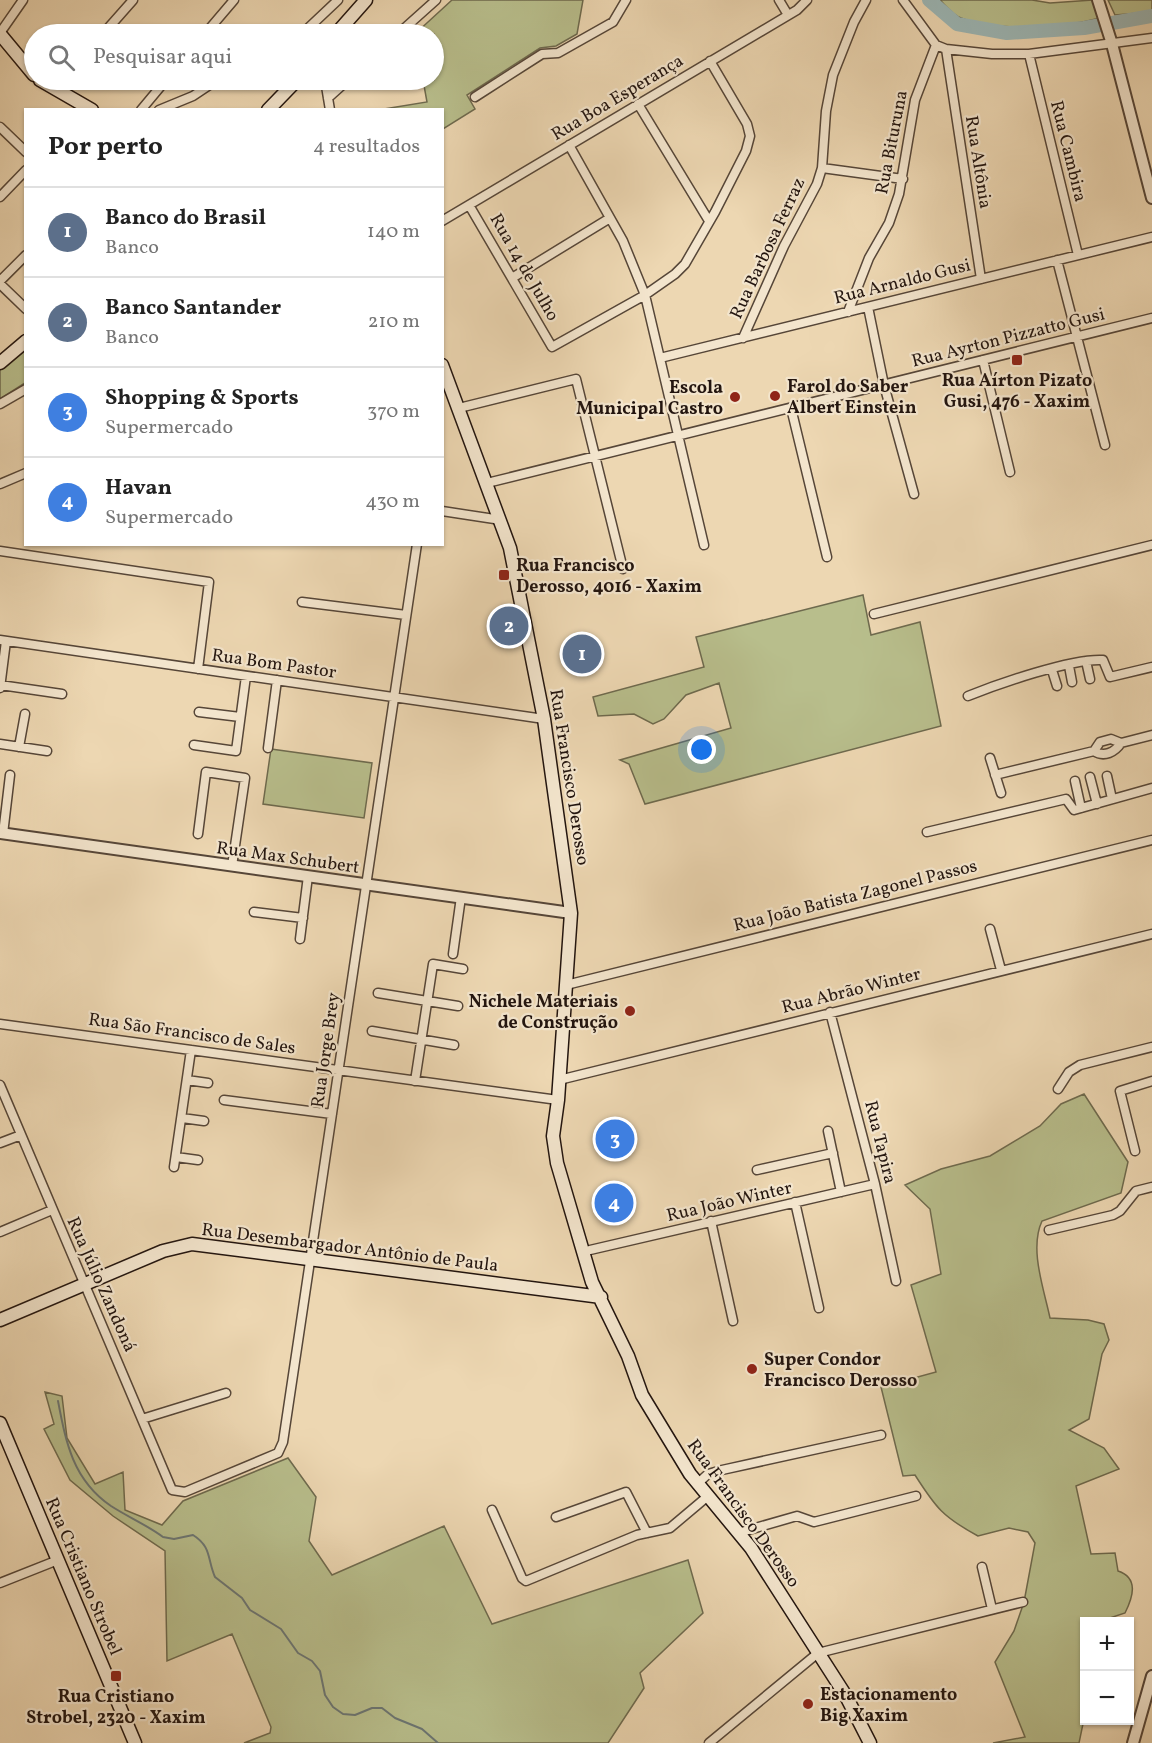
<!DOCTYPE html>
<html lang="pt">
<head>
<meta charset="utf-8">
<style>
	:root { --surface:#fff; --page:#f6f6f6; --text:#222; --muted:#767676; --line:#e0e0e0; --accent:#2563eb }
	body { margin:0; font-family:Vollkorn,serif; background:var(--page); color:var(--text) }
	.controls { position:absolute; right:18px; bottom:18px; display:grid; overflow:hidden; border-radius:0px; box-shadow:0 2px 4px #0004 }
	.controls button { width:54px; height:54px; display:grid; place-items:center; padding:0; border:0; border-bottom:2px solid var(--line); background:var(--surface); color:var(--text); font:30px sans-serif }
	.you { position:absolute; left:702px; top:750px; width:21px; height:21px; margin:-15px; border:4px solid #fff; border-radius:50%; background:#1a73e8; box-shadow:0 0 0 9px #1a73e833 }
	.badge { display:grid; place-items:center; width:39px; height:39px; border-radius:50%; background:var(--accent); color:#fff; font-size:20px; font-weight:700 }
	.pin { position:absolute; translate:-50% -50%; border:3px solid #fff; box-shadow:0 2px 6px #0006 }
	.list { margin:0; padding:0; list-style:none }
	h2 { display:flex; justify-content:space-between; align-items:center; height:78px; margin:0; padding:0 24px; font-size:26px }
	h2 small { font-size:20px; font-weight:400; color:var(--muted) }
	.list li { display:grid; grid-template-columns:39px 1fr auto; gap:18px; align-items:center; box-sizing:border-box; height:90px; padding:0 24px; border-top:2px solid var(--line) }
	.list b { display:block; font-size:22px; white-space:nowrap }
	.list p { margin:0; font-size:20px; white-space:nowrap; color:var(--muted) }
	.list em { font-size:20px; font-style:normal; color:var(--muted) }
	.icon { flex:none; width:33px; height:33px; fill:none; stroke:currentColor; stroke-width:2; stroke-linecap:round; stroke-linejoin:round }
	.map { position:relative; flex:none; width:1152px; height:1743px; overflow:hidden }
	.search { position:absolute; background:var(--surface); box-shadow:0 2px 4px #0004; left:24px; top:24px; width:420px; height:66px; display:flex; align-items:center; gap:15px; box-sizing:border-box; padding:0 21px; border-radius:33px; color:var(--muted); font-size:22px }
	.panel { position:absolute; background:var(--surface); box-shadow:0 2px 4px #0004; left:24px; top:108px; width:420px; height:438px; border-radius:0px }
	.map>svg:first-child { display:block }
	.green { fill:#b8be8c; stroke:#6e6a4e; stroke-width:1.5 }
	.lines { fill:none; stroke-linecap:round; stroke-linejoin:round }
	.stream { stroke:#6c7673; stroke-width:2 }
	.river { stroke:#9cb7b6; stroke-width:14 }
	.minor-casing { stroke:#564638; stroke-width:11 }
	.tertiary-casing { stroke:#564638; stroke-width:14 }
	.secondary-casing { stroke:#23150f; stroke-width:15 }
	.minor { stroke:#f3e5cd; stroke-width:8 }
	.tertiary { stroke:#f3e5cd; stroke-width:10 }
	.secondary { stroke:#f3e5cd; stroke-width:12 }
	.poi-dot { fill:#8f2418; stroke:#f3e5cd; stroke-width:2 }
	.labels { text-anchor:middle; stroke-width:4.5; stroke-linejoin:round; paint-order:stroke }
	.street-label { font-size:18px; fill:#23150f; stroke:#f3e5cd }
	.poi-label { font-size:18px; font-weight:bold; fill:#23150f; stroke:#f3e5cd; text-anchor:start }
</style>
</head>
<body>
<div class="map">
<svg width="1152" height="1743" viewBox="0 0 1152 1743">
	<rect width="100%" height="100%" fill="#edd7b2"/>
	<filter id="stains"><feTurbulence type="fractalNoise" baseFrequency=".00333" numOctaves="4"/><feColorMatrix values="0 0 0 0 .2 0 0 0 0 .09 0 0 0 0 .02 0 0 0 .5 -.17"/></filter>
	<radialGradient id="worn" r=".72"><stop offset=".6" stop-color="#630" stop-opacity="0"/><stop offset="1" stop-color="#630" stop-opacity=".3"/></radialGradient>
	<!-- green -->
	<path class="green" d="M452,0H583L577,34L556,46L540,48L467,95L475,109L443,129L442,110L384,109L427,102L423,80H434V34L416,33Z
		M940,0H1032L1050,3L1093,0L1100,18C1064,28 996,32 961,18C953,15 946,6 940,0Z
		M1108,0H1152V12L1115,15Z
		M25,350V383L0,399V370Z
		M863,595L871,635L920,622L941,726L645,804L629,764L620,760L731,728L719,683L686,695L664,719L653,724L634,714L598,716L593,697L704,667L696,637Z
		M271,749L372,763L364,818L263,804Z
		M1084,1094L1128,1162L1121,1193L1042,1221C1029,1249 1044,1289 1050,1318L1088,1320L1104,1324L1109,1340L1102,1354L1089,1419L1069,1430L1104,1448L1119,1469L1076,1486L1091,1554L1115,1553L1118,1571C1139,1578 1133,1597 1125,1613L1101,1621L1084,1622V1719L1079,1743H993L1025,1737L995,1662L1014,1631L1024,1602L1035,1543L1028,1532L1009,1528L978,1536C943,1517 936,1508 915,1475L903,1476L881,1387L936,1372L911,1285L941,1274L930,1209L905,1185L941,1169L990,1156L1040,1126L1061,1104Z
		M45,1392L62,1396L67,1438L95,1484L123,1472L125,1510L162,1525L183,1501L288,1458L316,1497L309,1541L332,1575L444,1526L492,1624L688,1560L703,1613L640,1673L644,1688L608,1743H244L270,1733L271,1727L232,1634L167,1661L165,1551L113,1516L70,1480L44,1429L54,1424Z"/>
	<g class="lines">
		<!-- stream -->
		<path class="stream" d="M58,1401C66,1443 73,1480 111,1506C128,1517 147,1525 163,1537L174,1539L193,1535C212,1547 207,1559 215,1577L242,1598L250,1610L281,1629L298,1653L312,1661L320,1671L325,1695L333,1707L343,1714L355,1715L372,1708H382L395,1718L422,1729L438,1743"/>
		<!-- river -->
		<path class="river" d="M929,0L957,24L1007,33L1084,28L1152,16"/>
		<!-- minor casing -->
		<g class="minor-casing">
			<path id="minor" d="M779,0L788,15
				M903,0L936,45L946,49L992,54H1029L1152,38
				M0,33L23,0
				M103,34L133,0
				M205,34L234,0
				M302,34L338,0
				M398,34L436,0
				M946,49L981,279
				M1029,54L1078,255
				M325,80L330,110
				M55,90L64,80
				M475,97L542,54L558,53L613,22L626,0
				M328,98L348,80
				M638,104L709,221
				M141,110L166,80
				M159,110L193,96L217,80
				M0,127L26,152
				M569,145L623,241L645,295L704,545
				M822,168L903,179
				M0,197L26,170
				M469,205L552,347L645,295L675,274L685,264L715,212L746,151L750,136L747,124L710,61
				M442,221L797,10L807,0
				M1057,260L1105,445
				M512,278L610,218
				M0,281L26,255
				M0,284L26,309
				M868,307L884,385L914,494
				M848,312L869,258L889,223L899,194L915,100L936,45
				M743,338L784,246L817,184L822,168L826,111L833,75L854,22L866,0
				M660,358L1152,237
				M983,360L1010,472
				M0,404L26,389
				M459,408L576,379L623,569
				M791,408L827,557
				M487,483L1152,318
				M0,484L26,473
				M442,511L501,520
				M0,551L209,582L198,669
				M302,602L406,615
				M874,614L1152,545
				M0,640L544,719
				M1086,661L1090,679
				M1069,666L1072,682
				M1052,670L1057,686
				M0,685L62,694
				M0,688L6,641
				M968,696C998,684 1072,658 1103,660L1110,677L1152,667
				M199,712L240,717
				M1111,739L1121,743C1115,752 1104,758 1094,751L1100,742Z
				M1121,743L1152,735
				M0,744L47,751
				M194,745L236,751L246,676
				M19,747L25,714
				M268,748L277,680
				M990,758L1001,793
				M995,775L1094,751
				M1107,776L1112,799
				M1090,777L1097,804
				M1075,781L1081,808
				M927,832L1066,799L1074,810L1152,788
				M3,834L10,775
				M198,834L206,772L245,778L232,866
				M254,912L303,918
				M990,929L1001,970
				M300,939L308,876
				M453,954L461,897
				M566,985L1152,840
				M378,993L458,1006
				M830,1012L875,1184L896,1281
				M0,1024L558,1100
				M372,1031L454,1045
				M187,1080L208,1083
				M559,1080L1152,934
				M415,1081L433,964L463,969
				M0,1085L172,1490L185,1492L278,1453L283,1442L417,544
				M1058,1089L1069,1072L1080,1065L1152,1047
				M224,1100L332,1114
				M182,1118L204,1121
				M828,1131L841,1192
				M0,1143L21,1135
				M1135,1151L1120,1091L1152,1081
				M176,1157L198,1160
				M174,1167L191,1050
				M757,1170L833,1153
				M795,1202L819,1308
				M711,1221L733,1321
				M1049,1230L1113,1215L1120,1211L1136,1191L1152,1187
				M0,1232L52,1210
				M590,1250L875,1184
				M142,1419L226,1393
				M697,1484L708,1474L722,1470L881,1435
				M492,1510L522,1578L526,1581L637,1535L670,1528L708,1496
				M556,1517L626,1492L647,1533
				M738,1533L797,1516L814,1522L916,1496
				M982,1567L992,1609
				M0,1583L58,1560
				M709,1743L818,1653L1023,1602"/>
		</g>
		<!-- tertiary casing -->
		<g class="tertiary-casing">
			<path id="tertiary" d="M1098,0L1112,44L1152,198
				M0,833L571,913
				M1133,1743L1152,1676"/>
		</g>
		<!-- secondary casing -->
		<g class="secondary-casing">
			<path id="secondary" d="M0,34L34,75
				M336,34L366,0
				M40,80L92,110
				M268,110L297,80
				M0,363L26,341
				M442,365L510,548L544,719L571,913L558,1100L553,1136L557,1163L592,1282L628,1356L642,1395L690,1474L751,1548L846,1696L870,1743
				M0,1320L163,1251L192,1244L601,1297
				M0,1423L135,1743"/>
		</g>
		<!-- minor -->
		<use href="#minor" class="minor"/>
		<!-- tertiary -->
		<use href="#tertiary" class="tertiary"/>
		<!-- secondary -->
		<use href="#secondary" class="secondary"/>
	</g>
	<!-- markers -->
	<g class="poi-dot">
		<rect x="1011" y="354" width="12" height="12" rx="3"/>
		<circle cx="775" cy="396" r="6"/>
		<circle cx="735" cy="397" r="6"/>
		<rect x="498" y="569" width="12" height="12" rx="3"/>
		<circle cx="630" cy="1011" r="6"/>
		<circle cx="752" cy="1369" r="6"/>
		<rect x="110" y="1670" width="12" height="12" rx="3"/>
		<circle cx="808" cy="1704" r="6"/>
	</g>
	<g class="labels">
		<!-- street labels -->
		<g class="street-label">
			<text transform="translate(617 97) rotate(-31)" y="6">Rua Boa Esperança</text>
			<text transform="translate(891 142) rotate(-79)" y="6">Rua Bituruna</text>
			<text transform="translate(1069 151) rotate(76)" y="6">Rua Cambira</text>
			<text transform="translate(979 162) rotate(81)" y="6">Rua Altônia</text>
			<text transform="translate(767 248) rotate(-65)" y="6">Rua Barbosa Ferraz</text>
			<text transform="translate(525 267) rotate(60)" y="6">Rua 14 de Julho</text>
			<text transform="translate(902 281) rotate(-14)" y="6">Rua Arnaldo Gusi</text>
			<text transform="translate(1008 337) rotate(-14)" y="6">Rua Ayrton Pizzatto Gusi</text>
			<text transform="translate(274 663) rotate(8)" y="6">Rua Bom Pastor</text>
			<text transform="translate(570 777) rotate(81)" y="6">Rua Francisco Derosso</text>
			<text transform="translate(288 857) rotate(8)" y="6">Rua Max Schubert</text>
			<text transform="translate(855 895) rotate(-14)" y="6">Rua João Batista Zagonel Passos</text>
			<text transform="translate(851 990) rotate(-14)" y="6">Rua Abrão Winter</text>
			<text transform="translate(192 1033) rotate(8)" y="6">Rua São Francisco de Sales</text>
			<text transform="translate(325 1050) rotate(-82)" y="6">Rua Jorge Brey</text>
			<text transform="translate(881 1142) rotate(76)" y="6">Rua Tapira</text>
			<text transform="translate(729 1201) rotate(-13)" y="6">Rua João Winter</text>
			<text transform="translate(350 1247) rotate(7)" y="6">Rua Desembargador Antônio de Paula</text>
			<text transform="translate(102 1284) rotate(66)" y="6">Rua Júlio Zandoná</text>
			<text transform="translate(744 1513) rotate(54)" y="6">Rua Francisco Derosso</text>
			<text transform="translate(84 1576) rotate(67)" y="6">Rua Cristiano Strobel</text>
		</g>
		<!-- poi labels -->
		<g class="poi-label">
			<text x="1017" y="386" text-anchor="middle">Rua Aírton Pizato<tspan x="1017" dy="21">Gusi, 476 - Xaxim</tspan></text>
			<text x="787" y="392">Farol do Saber<tspan x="787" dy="21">Albert Einstein</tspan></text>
			<text x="723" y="393" text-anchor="end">Escola<tspan x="723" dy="21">Municipal Castro</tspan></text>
			<text x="516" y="571">Rua Francisco<tspan x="516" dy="21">Derosso, 4016 - Xaxim</tspan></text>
			<text x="618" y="1007" text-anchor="end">Nichele Materiais<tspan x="618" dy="21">de Construção</tspan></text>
			<text x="764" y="1365">Super Condor<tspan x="764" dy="21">Francisco Derosso</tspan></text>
			<text x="820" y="1700">Estacionamento<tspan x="820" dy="21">Big Xaxim</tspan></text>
			<text x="116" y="1702" text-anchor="middle">Rua Cristiano<tspan x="116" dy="21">Strobel, 2320 - Xaxim</tspan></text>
		</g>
	</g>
	<rect width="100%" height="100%" filter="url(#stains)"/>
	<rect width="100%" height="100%" fill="url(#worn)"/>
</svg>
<div class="controls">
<button>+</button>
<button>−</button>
</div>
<div class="you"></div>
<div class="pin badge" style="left:582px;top:654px;background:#5c6f8a">1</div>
<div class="pin badge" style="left:509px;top:626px;background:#5c6f8a">2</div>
<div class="pin badge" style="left:615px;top:1139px;background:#3f7fe0">3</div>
<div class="pin badge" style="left:614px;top:1203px;background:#3f7fe0">4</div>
<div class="search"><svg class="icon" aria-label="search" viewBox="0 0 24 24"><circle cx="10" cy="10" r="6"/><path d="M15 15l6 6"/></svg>Pesquisar aqui</div>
<section class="panel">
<h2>Por perto<small>4 resultados</small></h2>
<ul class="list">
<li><span class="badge" style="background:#5c6f8a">1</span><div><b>Banco do Brasil</b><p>Banco</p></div><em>140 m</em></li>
<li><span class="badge" style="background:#5c6f8a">2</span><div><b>Banco Santander</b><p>Banco</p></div><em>210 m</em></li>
<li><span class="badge" style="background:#3f7fe0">3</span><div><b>Shopping &amp; Sports</b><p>Supermercado</p></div><em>370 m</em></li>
<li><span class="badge" style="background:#3f7fe0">4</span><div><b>Havan</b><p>Supermercado</p></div><em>430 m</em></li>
</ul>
</section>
</div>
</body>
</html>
